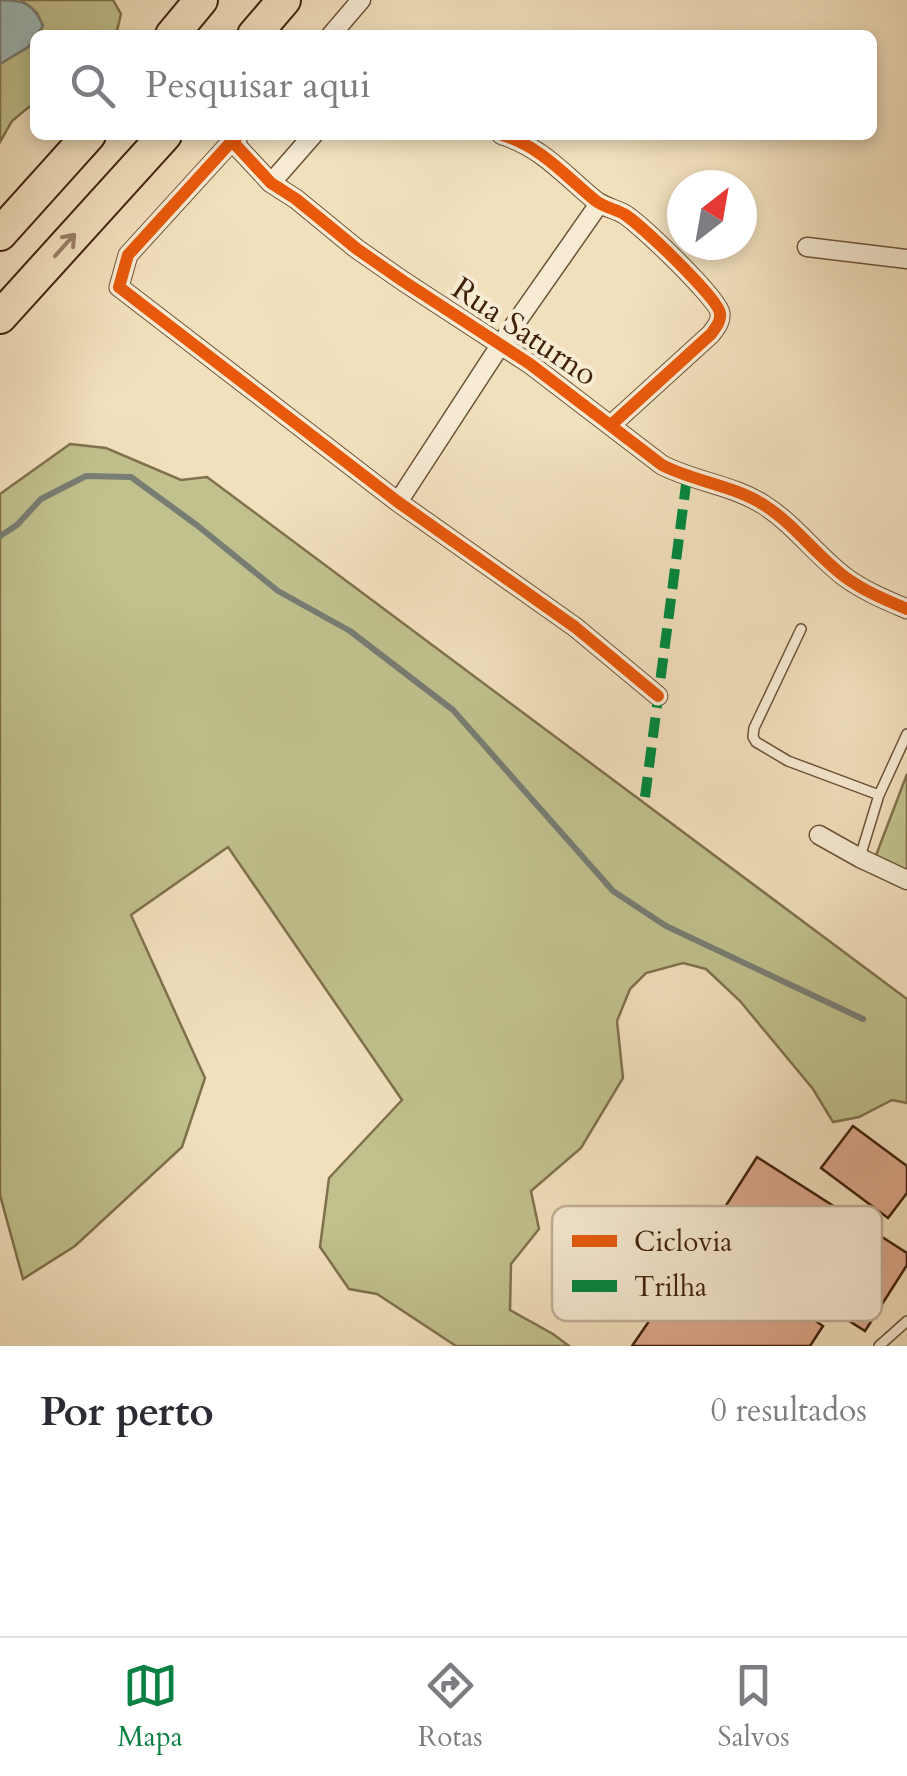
<!DOCTYPE html>
<html lang="pt">
<head>
<meta charset="utf-8">
<style>
	:root { --surface:#fff; --page:#f2f2f3; --text:#2b2b33; --muted:#7c7c81; --line:#e1e1e2; --accent:#0b8043 }
	body { margin:0; font-family:Cardo,serif; background:var(--page); color:var(--text) }
	.compass { position:absolute; left:667px; top:170px; width:90px; height:90px; border-radius:50%; background:var(--surface); box-shadow:0 5px 15px #0003; rotate:31deg }
	.list { margin:0; padding:0; list-style:none }
	h2 { display:flex; justify-content:space-between; align-items:center; height:130px; margin:0; padding:0 40px; font-size:42px }
	h2 small { font-size:32px; font-weight:400; color:var(--muted) }
	.icon { flex:none; width:55px; height:55px; fill:none; stroke:currentColor; stroke-width:2; stroke-linecap:round; stroke-linejoin:round }
	.map { position:relative; flex:none; width:907px; height:1346px; overflow:hidden }
	.search { position:absolute; background:var(--surface); box-shadow:0 5px 15px #0003; left:30px; right:30px; top:30px; height:110px; display:flex; align-items:center; gap:25px; box-sizing:border-box; padding:0 35px; border-radius:15px; color:var(--muted); font-size:38px }
	.sheet { height:290px; background:var(--surface) }
	nav { display:flex; justify-content:space-around; align-items:center; box-sizing:border-box; height:140px; border-top:2px solid var(--line); background:var(--surface); font-size:28px; color:var(--muted) }
	nav a { display:grid; justify-items:center; gap:5px }
	nav .on { color:var(--accent) }
	.map>svg:first-child { display:block }
	.green { fill:#c0c18d; stroke:#80714c; stroke-width:2.5 }
	.water { fill:#9ebbba; stroke:#787d74; stroke-width:2.5 }
	.lines { fill:none; stroke-linecap:round; stroke-linejoin:round }
	.stream { stroke:#787d74; stroke-width:6 }
	.building { fill:#dda88c; stroke:#40210a; stroke-width:2.5 }
	.lane-casing { stroke:#6c5137; stroke-width:12 }
	.street-casing { stroke:#6c5137; stroke-width:21 }
	.highway-casing { stroke:#40210a; stroke-width:36 }
	.lane { stroke:#f7ebd4; stroke-width:9 }
	.street { stroke:#f7ebd4; stroke-width:18 }
	.highway { stroke:#f2e0bd; stroke-width:32 }
	.quiet { stroke:#00873e; stroke-width:10; stroke-dasharray:20 10; stroke-linecap:butt }
	.cycleway-casing { stroke:#f7ebd4; stroke-width:19 }
	.cycleway { stroke:#e8590c; stroke-width:12 }
	.oneway { stroke:#998064 }
	.labels { text-anchor:middle; stroke-width:8; stroke-linejoin:round; paint-order:stroke }
	.street-label { font-size:32px; fill:#40210a; stroke:#f7ebd4 }
	.key { fill:#f7ebd4; stroke:#c0ae97; stroke-width:2.5 }
	.key-label { font-size:28px; fill:#40210a }
</style>
</head>
<body>
<div class="map">
<svg width="907" height="1346" viewBox="0 0 907 1346">
	<rect width="100%" height="100%" fill="#f2e0bd"/>
	<filter id="stains"><feTurbulence type="fractalNoise" baseFrequency=".002" numOctaves="4"/><feColorMatrix values="0 0 0 0 .2 0 0 0 0 .09 0 0 0 0 .02 0 0 0 .5 -.17"/></filter>
	<radialGradient id="worn" r=".72"><stop offset=".6" stop-color="#630" stop-opacity="0"/><stop offset="1" stop-color="#630" stop-opacity=".3"/></radialGradient>
	<!-- green -->
	<path class="green" d="M21,0H113L121,14L116,35H38L43,26L37,13Z
		M35,39V102L12,121L0,142V64L28,47Z
		M70,444L106,448L181,480L207,477L907,999V1103L892,1100L859,1117L833,1122L813,1089L740,1001L706,969L683,963L646,973L630,989L617,1021L623,1078L581,1148L531,1191L539,1229L511,1264L510,1310L553,1334L569,1346H456L377,1294L349,1289L320,1247L329,1178L402,1100L228,847L131,915L205,1078L182,1147L75,1246L23,1279L0,1195V494Z
		M907,774V870L875,858Z"/>
	<!-- water -->
	<path class="water" d="M0,0C24,0 33,3 43,26L28,47L0,64Z"/>
	<g class="lines">
		<!-- stream -->
		<path class="stream" d="M0,536L17,525L41,499L86,476L131,477L198,526L278,591L350,631L453,710L613,891L666,926L863,1019"/>
	</g>
	<!-- building -->
	<path class="building" d="M853,1126L907,1166V1193L888,1218L821,1168Z
		M757,1157L907,1253V1265L865,1331L709,1232Z
		M702,1244L823,1326L810,1346H632Z"/>
	<g class="lines">
		<!-- lane casing -->
		<g class="lane-casing">
			<path id="lane" d="M801,629L754,728L753,737L756,742L788,761L879,795
				M860,857L879,795L907,734
				M879,1346L907,1321"/>
		</g>
		<!-- street casing -->
		<g class="street-casing">
			<path id="street" d="M331,35L361,0
				M239,135L232,141L271,183L296,199L357,249L403,281L530,364L662,465C695,482 733,485 764,505C794,524 816,555 845,577C864,591 886,600 907,609
				M502,135C542,147 565,176 596,201C604,207 615,209 624,214C639,223 718,298 720,313C721,322 716,327 711,334L611,425
				M232,141L128,255L119,287L398,502L575,627L658,696
				M271,183L313,135
				M807,247L907,259
				M398,502L501,344L599,204
				M819,835L860,858L907,880"/>
		</g>
		<!-- highway casing -->
		<g class="highway-casing">
			<path id="highway" d="M172,35L201,0
				M254,35L284,0
				M0,234L89,135
				M0,317L165,135"/>
		</g>
		<!-- lane -->
		<use href="#lane" class="lane"/>
		<!-- street -->
		<use href="#street" class="street"/>
		<!-- highway -->
		<use href="#highway" class="highway"/>
		<!-- quiet -->
		<path class="quiet" d="M645,797L687,477"/>
		<!-- cycleway casing -->
		<g class="cycleway-casing">
			<path id="cycleway" d="M239,135L232,141L271,183L296,199L357,249L403,281L530,364L662,465C695,482 733,485 764,505C794,524 816,555 845,577C864,591 886,600 907,609
				M502,135C542,147 565,176 596,201C604,207 615,209 624,214C639,223 718,298 720,313C721,322 716,327 711,334L611,425
				M232,141L128,255L119,287L398,502L575,627L658,696"/>
		</g>
		<!-- cycleway -->
		<use href="#cycleway" class="cycleway"/>
	</g>
	<!-- one-way arrows -->
	<defs><path id="oneway-shaft" d="M-6 0H5M1.5-3L5.5 0L1.5 3" fill="none" stroke-width="1.6" stroke-linecap="round" stroke-linejoin="round" transform="scale(2.5)"/></defs>
	<use class="oneway" href="#oneway-shaft" transform="translate(65 245) rotate(-48)"/>
	<g class="labels">
		<!-- street labels -->
		<g class="street-label">
			<text transform="translate(525 331) rotate(34)" y="11">Rua Saturno</text>
		</g>
	</g>
	<!-- legend -->
	<rect x="552" y="1206" width="330" height="115" rx="15" class="key"/>
	<rect x="572" y="1235" width="45" height="12" fill="#e8590c"/>
	<rect x="572" y="1280" width="45" height="12" fill="#00873e"/>
	<g class="key-label">
		<text x="634" y="1251">Ciclovia</text>
		<text x="634" y="1296">Trilha</text>
	</g>
	<rect width="100%" height="100%" filter="url(#stains)"/>
	<rect width="100%" height="100%" fill="url(#worn)"/>
</svg>
<svg class="compass" viewBox="-18 -18 36 36"><path d="M0-13l5 13h-10z" fill="#e53935"/><path d="M0 13l5-13h-10z" fill="#7c7c81"/></svg>
<div class="search"><svg class="icon" aria-label="search" viewBox="0 0 24 24"><circle cx="10" cy="10" r="6"/><path d="M15 15l6 6"/></svg>Pesquisar aqui</div>
</div>
<section class="sheet">
<h2>Por perto<small>0 resultados</small></h2>
<ul class="list">
</ul>
</section>
<nav>
<a class="on"><svg class="icon" aria-label="map" viewBox="0 0 24 24"><path d="M3 6l6-2 6 2 6-2v14l-6 2-6-2-6 2zM9 4v14M15 6v14"/></svg>Mapa</a>
<a><svg class="icon" aria-label="directions" viewBox="0 0 24 24"><path d="M12 3l9 9-9 9-9-9zM9 14v-3h6M13 9l2 2-2 2"/></svg>Rotas</a>
<a><svg class="icon" aria-label="saved" viewBox="0 0 24 24"><path d="M7 4h10v16l-5-4-5 4z"/></svg>Salvos</a>
</nav>
</body>
</html>
